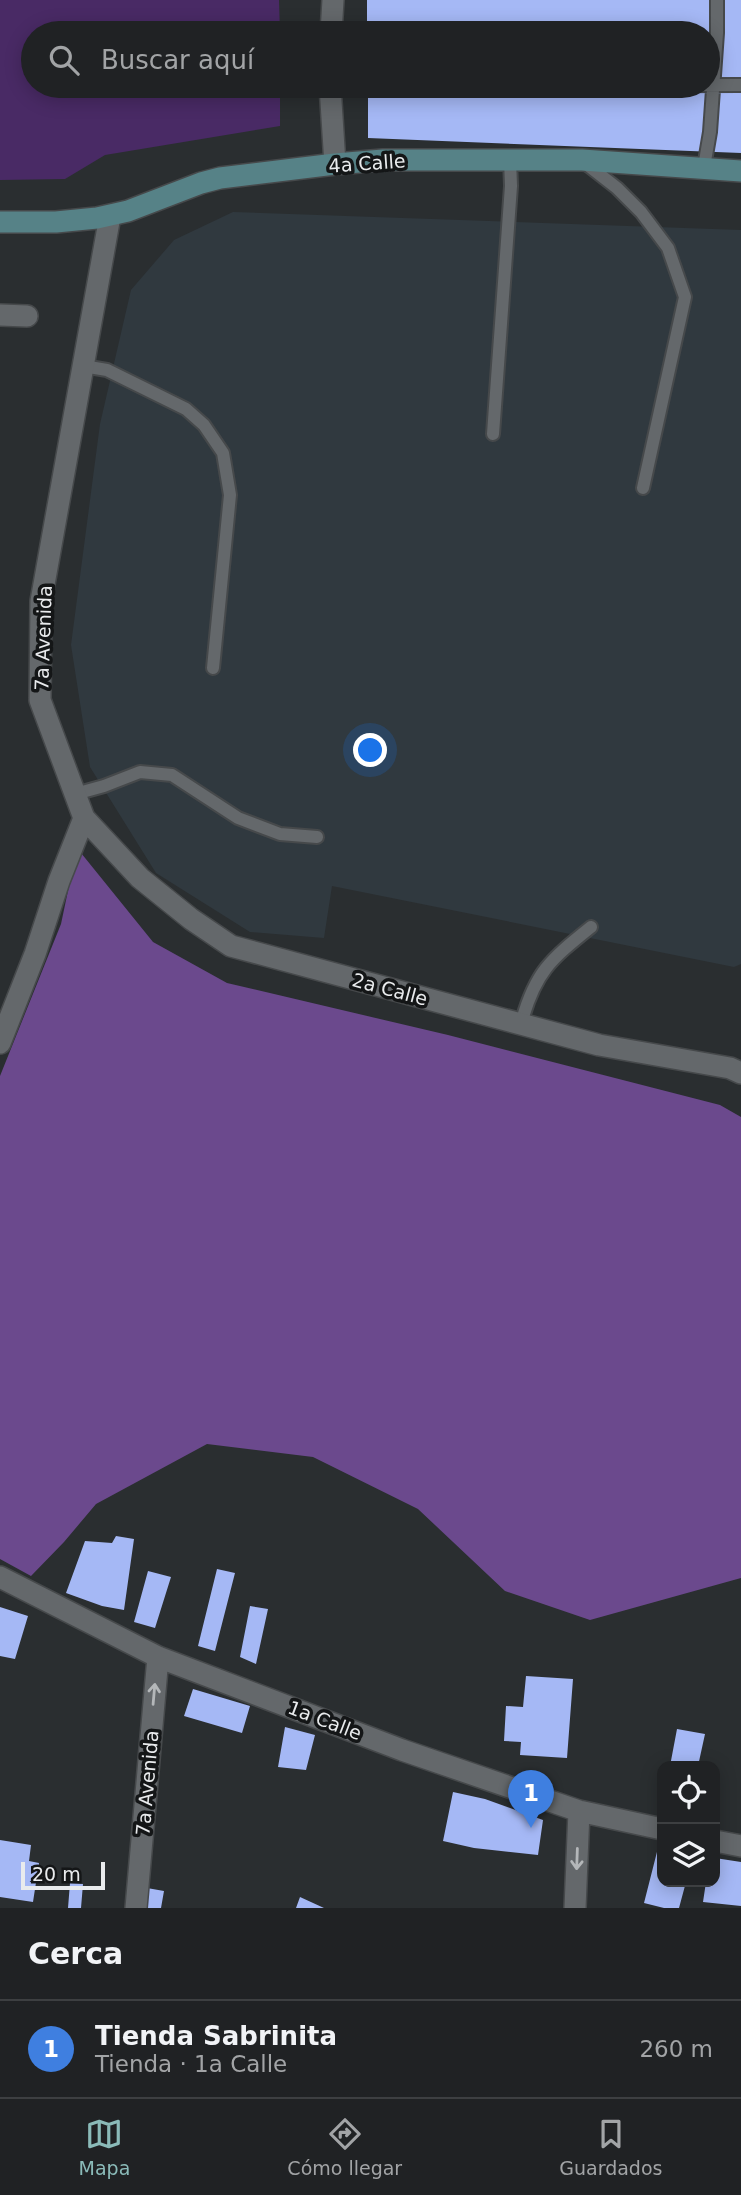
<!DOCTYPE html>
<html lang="es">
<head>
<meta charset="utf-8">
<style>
	:root { --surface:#202224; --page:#282a2c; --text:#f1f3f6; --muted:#a2a4a6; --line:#3d3f41; --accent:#8bbbb9 }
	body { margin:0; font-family:"DejaVu Sans",sans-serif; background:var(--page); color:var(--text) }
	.controls { position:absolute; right:21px; bottom:21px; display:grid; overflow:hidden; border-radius:14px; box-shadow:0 4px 18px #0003 }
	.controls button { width:63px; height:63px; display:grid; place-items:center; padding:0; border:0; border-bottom:2px solid var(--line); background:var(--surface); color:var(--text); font:35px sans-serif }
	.scale { position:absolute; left:21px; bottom:18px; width:84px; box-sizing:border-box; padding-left:7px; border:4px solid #e9ebed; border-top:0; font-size:19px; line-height:24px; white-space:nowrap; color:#e9ebed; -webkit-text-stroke:5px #141617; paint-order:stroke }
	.you { position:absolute; left:371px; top:751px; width:24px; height:24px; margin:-18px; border:5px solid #fff; border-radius:50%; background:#1a73e8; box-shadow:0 0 0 10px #1a73e833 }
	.badge { display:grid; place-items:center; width:46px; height:46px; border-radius:50%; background:var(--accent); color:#fff; font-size:23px; font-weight:700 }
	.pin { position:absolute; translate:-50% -58px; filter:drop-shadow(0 2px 4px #0008) }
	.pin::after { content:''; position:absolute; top:37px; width:24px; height:21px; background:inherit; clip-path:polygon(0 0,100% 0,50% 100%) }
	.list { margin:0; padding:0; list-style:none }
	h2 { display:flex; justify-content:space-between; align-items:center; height:91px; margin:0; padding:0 28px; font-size:30px }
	h2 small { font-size:23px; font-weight:400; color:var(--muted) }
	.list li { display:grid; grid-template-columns:46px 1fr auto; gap:21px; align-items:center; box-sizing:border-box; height:98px; padding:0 28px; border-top:2px solid var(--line) }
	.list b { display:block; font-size:26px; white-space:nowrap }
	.list p { margin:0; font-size:23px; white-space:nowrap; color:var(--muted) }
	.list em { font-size:23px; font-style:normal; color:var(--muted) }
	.icon { flex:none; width:38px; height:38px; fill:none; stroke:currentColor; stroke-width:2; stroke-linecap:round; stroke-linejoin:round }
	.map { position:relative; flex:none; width:741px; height:1908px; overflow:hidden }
	.search { position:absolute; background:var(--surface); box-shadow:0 4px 18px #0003; left:21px; right:21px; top:21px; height:77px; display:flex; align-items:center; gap:18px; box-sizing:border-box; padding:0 24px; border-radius:38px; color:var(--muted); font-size:26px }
	.sheet { height:189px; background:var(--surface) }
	nav { display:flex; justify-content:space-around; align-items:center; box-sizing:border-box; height:98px; border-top:2px solid var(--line); background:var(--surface); font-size:19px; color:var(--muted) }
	nav a { display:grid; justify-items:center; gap:4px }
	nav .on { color:var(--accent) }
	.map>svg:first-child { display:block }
	.built { fill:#30393f }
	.green { fill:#492a65 }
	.forest { fill:#6b498d }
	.building { fill:#a5b8f5 }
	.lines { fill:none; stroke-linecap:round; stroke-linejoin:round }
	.lane-casing { stroke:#46494b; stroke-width:16 }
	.street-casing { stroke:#46494b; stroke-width:24 }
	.secondary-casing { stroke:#46494b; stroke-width:24 }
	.lane { stroke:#64686b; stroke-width:12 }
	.street { stroke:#64686b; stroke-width:21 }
	.secondary { stroke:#568287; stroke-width:21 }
	.oneway { stroke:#b4b7b9 }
	.labels { text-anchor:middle; stroke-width:7; stroke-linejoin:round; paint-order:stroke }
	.street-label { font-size:19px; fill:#e9ebed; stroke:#141617 }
</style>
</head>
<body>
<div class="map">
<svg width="741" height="1908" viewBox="0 0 741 1908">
	<rect width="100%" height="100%" fill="#2a2e30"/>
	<!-- built -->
	<path class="built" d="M233,212L741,230V964L734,967L332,886L324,938L250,932L156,873L90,767L71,645L100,424L131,290L174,240Z"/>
	<!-- green -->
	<path class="green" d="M0,0H279L280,33H33V86H280V126L105,155L65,179L0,180Z"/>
	<!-- forest -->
	<path class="forest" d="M77,848L153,942L227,983L448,1035L720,1105L741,1117V1578L590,1620L505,1591L418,1509L313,1457L207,1444L96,1504L64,1542L31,1576L0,1559V1076L61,924Z"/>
	<!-- building -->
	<path class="building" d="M367,0H741V153L368,138V86H708V33H367Z
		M116,1536L134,1539L124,1610L102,1606L66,1593L85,1541L112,1543Z
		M217,1569L235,1573L215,1651L198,1646Z
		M148,1571L171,1577L155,1628L134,1622Z
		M250,1606L268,1609L256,1664L240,1657Z
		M0,1607L28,1616L15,1659L0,1656Z
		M526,1676L573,1679L567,1758L520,1755L521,1742L504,1741L506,1706L523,1707Z
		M193,1689L250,1706L242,1733L184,1716Z
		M285,1727L315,1735L306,1770L278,1767Z
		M677,1729L705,1734L698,1766H670Z
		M453,1792L485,1799L543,1820L538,1855L474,1848L443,1841Z
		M0,1840L31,1845L29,1861L39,1863L33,1902L0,1897Z
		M659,1844L662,1845V1882H686L679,1908H664L644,1903Z
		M715,1858L741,1862V1906L703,1902L706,1882H715Z
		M70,1883L83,1884L81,1908H68Z
		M147,1888L164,1891L161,1908H143Z
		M300,1897L324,1908H296Z"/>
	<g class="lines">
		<!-- lane casing -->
		<g class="lane-casing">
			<path id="lane" d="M388,86L741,85
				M585,163L617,188L641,212L668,248L685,297L643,488
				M704,167L710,132L717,33V0
				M83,366L107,370L186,409L204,425L223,453L230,495L213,668
				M493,434L511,186L510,160
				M75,794L104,786L140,772L172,775L238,818L280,834L317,837
				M521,1024C535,972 550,960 591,927"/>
		</g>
		<!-- street casing -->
		<g class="street-casing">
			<path id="street" d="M331,33L333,0
				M330,86L335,164
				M0,315L27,316
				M84,818L140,878L191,919L231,946L599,1045L730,1068L741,1073
				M0,1043L35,954L59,881L84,818L40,700L41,601L110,216
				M0,1577L158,1657L402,1750L579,1811L662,1829
				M715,1841L741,1846
				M136,1908L158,1657
				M575,1908L579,1811"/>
		</g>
		<!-- secondary casing -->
		<g class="secondary-casing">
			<path id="secondary" d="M0,222H56L97,218L128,211L201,183L220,178L335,164L383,160H582L741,171"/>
		</g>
		<!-- lane -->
		<use href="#lane" class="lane"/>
		<!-- street -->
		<use href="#street" class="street"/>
		<!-- secondary -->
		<use href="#secondary" class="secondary"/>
	</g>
	<!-- one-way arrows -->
	<defs><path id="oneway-shaft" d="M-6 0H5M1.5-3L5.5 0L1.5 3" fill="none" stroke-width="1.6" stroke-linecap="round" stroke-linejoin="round" transform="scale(1.75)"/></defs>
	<g class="oneway">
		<use href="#oneway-shaft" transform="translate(154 1694) rotate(-85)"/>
		<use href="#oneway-shaft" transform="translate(577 1859) rotate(92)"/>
	</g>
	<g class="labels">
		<!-- street labels -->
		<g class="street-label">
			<text transform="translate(367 163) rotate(-4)" y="7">4a Calle</text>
			<text transform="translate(43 638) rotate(-88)" y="7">7a Avenida</text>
			<text transform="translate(390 989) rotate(15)" y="7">2a Calle</text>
			<text transform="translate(325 1720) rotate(21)" y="7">1a Calle</text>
			<text transform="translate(147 1783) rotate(-85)" y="7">7a Avenida</text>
		</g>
	</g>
</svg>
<div class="controls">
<button><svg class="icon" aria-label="locate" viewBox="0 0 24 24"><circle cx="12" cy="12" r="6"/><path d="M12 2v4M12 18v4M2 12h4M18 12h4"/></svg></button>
<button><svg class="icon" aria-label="layers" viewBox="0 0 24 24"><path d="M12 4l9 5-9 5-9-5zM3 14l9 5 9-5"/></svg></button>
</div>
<div class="scale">20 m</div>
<div class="you"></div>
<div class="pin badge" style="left:531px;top:1828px;background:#3f7fe0">1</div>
<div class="search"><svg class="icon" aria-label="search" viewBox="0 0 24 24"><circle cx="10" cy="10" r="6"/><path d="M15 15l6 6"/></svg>Buscar aquí</div>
</div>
<section class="sheet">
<h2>Cerca<small></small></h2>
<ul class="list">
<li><span class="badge" style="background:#3f7fe0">1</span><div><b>Tienda Sabrinita</b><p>Tienda · 1a Calle</p></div><em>260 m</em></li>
</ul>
</section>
<nav>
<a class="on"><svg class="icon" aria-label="map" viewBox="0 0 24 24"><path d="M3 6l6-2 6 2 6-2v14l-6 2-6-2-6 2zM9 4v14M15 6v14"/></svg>Mapa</a>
<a><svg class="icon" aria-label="directions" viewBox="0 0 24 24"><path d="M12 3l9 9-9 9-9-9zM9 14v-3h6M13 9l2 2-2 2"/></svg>Cómo llegar</a>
<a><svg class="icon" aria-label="saved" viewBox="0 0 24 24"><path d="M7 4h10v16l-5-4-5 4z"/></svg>Guardados</a>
</nav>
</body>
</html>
